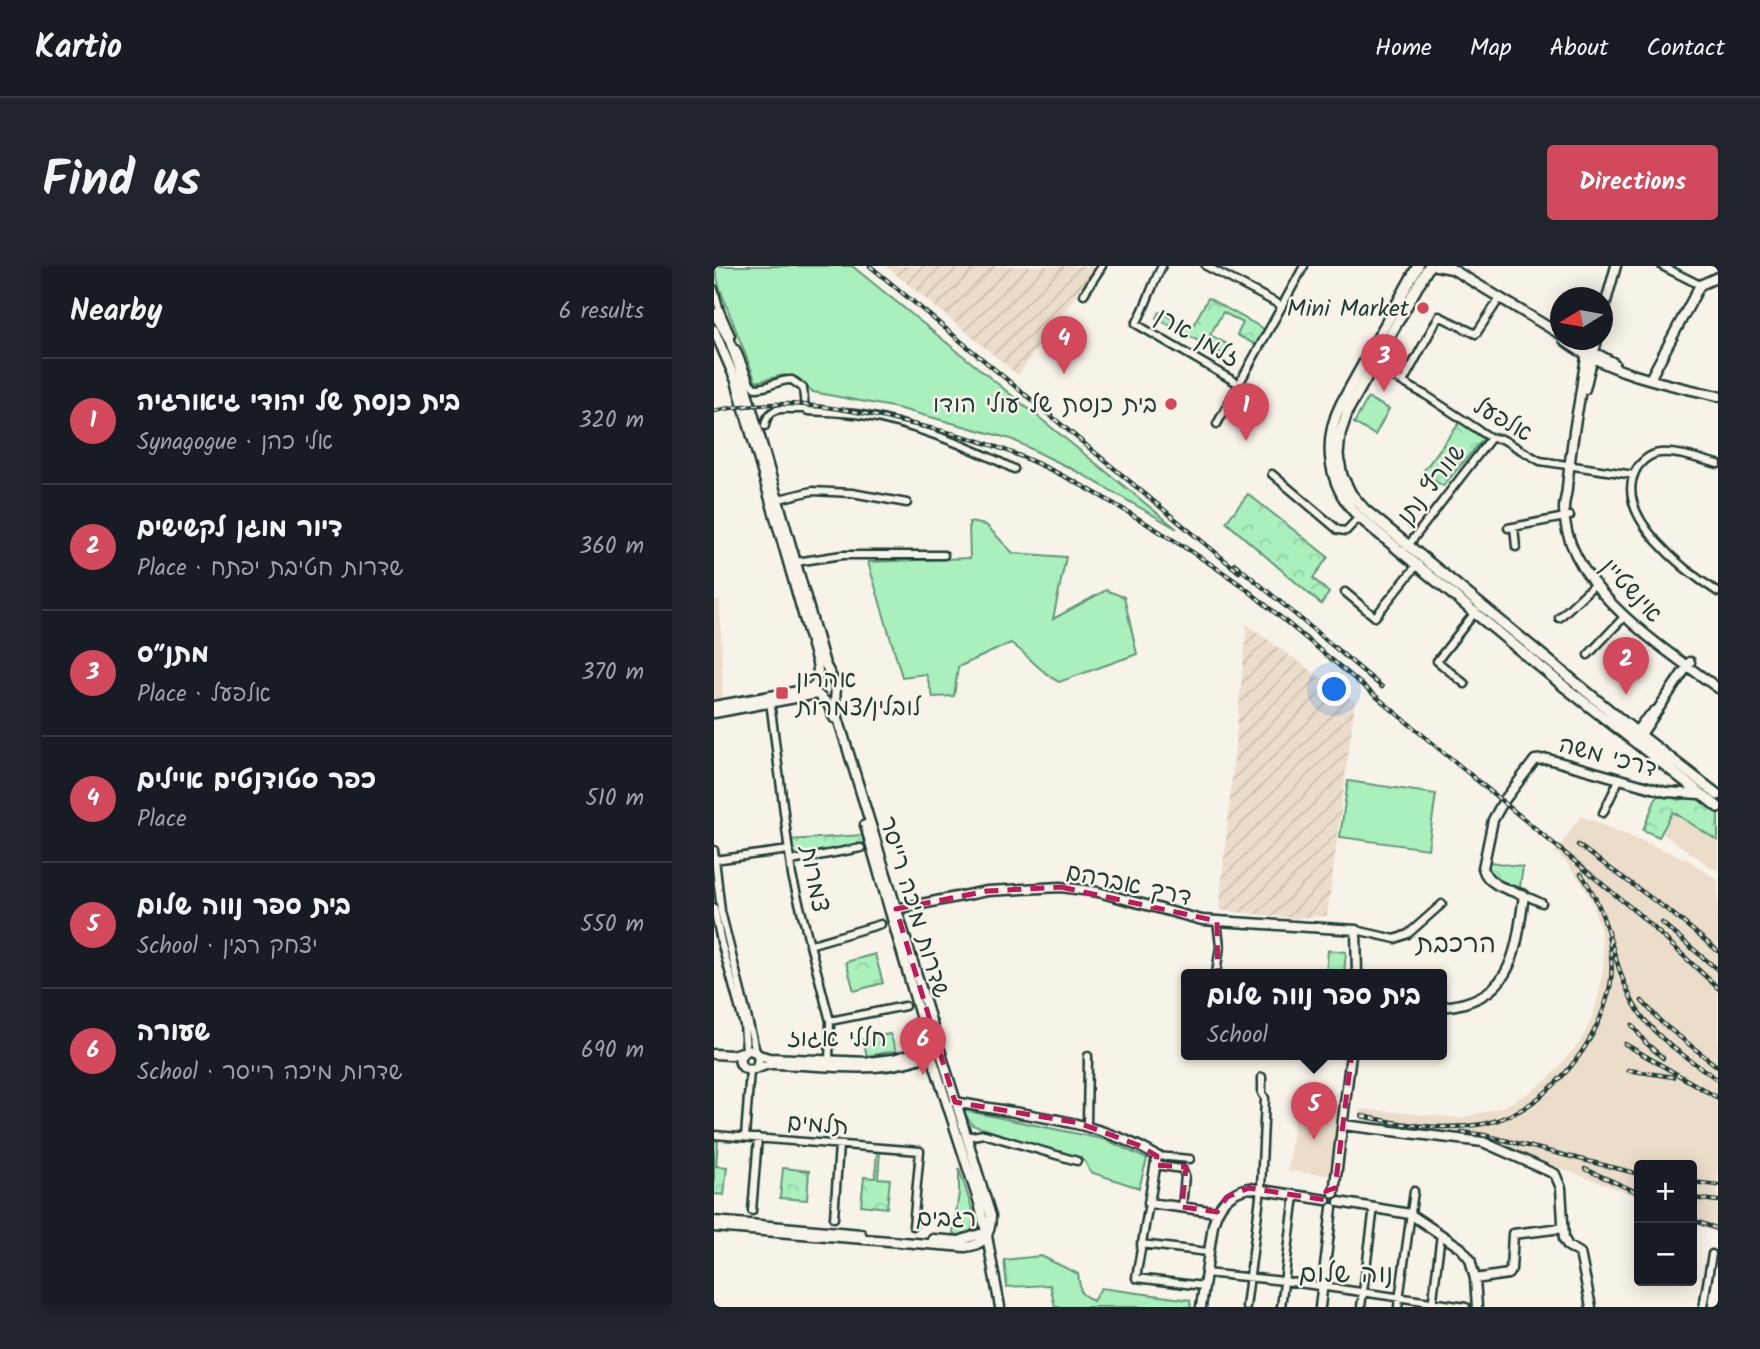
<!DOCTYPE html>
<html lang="en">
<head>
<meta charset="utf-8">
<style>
	:root { --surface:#171b24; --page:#20242c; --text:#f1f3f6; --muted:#9ea1a6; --line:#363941; --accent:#d1495b }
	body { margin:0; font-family:Kalam,"Playpen Sans Hebrew",sans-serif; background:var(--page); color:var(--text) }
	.controls { position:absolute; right:21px; bottom:21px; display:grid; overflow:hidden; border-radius:7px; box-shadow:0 4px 18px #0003 }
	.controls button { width:63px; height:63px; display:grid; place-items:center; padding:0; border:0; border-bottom:2px solid var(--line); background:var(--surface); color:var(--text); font:35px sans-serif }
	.compass { position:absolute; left:836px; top:21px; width:63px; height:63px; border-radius:50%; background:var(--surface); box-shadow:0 4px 18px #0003; rotate:259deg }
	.you { position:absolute; left:621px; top:424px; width:24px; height:24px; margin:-18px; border:5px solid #fff; border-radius:50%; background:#1a73e8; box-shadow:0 0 0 10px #1a73e833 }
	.badge { display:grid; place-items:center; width:46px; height:46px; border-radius:50%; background:var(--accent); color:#fff; font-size:23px; font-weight:700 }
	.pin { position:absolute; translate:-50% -58px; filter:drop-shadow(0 2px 4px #0008) }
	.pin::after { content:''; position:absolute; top:37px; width:24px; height:21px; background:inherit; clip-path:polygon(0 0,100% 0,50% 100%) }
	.popup { position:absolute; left:467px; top:703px; width:266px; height:91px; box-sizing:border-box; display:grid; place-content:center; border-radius:7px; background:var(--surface); filter:drop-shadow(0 2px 5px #0005); font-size:23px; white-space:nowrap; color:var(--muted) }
	.popup b { font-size:26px; color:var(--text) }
	.popup::after { content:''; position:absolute; left:50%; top:100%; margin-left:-14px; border:14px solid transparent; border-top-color:var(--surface) }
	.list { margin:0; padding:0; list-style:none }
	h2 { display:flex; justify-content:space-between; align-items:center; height:91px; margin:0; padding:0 28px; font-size:30px }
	h2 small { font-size:23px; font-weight:400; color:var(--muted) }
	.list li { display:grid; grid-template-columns:46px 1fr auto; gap:21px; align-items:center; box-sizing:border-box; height:126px; padding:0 28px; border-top:2px solid var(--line) }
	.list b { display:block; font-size:26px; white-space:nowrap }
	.list p { margin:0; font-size:23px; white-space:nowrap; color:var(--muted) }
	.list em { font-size:23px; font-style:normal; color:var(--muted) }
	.map { position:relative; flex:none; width:1004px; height:1041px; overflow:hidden; border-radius:7px }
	header { display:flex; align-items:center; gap:42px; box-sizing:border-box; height:98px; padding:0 35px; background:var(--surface); border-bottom:2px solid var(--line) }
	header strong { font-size:33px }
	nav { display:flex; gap:38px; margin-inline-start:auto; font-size:24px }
	.intro { display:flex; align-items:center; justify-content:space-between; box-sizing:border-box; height:168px; padding:0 42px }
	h1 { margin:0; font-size:49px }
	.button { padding:18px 32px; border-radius:7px; background:var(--accent); color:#fff; font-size:24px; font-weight:700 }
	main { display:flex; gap:42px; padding:0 42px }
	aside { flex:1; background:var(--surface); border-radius:7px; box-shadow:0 4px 18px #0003 }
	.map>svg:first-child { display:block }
	.built { fill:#ecddca }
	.industrial { fill:url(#industrial-furrows) }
	.grass { fill:#a9f0bd; stroke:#649678; stroke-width:2 }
	.park { fill:url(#park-crowns); stroke:#649678; stroke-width:2 }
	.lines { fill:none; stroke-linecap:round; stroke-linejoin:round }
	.minor-casing { stroke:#1f3d34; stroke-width:11 }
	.tertiary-casing { stroke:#1f3d34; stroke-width:13 }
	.secondary-casing { stroke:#1f3d34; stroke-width:14 }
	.minor { stroke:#f7f3e8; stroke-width:6 }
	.tertiary { stroke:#f7f3e8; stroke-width:8 }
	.secondary { stroke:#f7f3e8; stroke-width:9 }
	.rail-casing { stroke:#1f3d34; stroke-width:4.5 }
	.rail { stroke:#f7f3e8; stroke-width:2; stroke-dasharray:5; stroke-linecap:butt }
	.marked { fill:none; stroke:#c2185b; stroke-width:5; stroke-dasharray:14 9; stroke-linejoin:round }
	.poi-dot { fill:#d1495b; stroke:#f7f3e8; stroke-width:2.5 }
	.labels { text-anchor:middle; stroke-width:5; stroke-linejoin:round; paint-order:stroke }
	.poi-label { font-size:24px; fill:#1f3d34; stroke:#f7f3e8; text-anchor:end }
	.street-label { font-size:24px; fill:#1f3d34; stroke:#f7f3e8 }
	.neighbourhood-label { font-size:26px; fill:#1f3d34; stroke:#f7f3e8 }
</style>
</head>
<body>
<header>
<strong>Kartio</strong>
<nav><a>Home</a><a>Map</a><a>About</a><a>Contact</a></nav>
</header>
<div class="intro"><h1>Find us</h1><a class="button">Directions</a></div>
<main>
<aside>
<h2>Nearby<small>6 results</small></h2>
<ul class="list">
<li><span class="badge">1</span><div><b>בית כנסת של יהודי גיאורגיה</b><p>Synagogue · אלי כהן</p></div><em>320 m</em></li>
<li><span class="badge">2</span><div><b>דיור מוגן לקשישים</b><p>Place · שדרות חטיבת יפתח</p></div><em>360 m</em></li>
<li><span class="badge">3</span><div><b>מתנ״ס</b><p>Place · אלפעל</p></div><em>370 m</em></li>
<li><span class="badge">4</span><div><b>כפר סטודנטים איילים</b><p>Place</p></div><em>510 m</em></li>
<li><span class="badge">5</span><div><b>בית ספר נווה שלום</b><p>School · יצחק רבין</p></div><em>550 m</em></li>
<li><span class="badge">6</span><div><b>שעורה</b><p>School · שדרות מיכה רייסר</p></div><em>690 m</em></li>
</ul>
</aside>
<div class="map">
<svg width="1004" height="1041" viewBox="0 0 1004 1041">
	<defs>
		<pattern id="industrial-furrows" width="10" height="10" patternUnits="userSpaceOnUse" patternTransform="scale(1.75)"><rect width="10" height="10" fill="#ecddca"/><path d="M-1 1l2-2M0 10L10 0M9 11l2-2" fill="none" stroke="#cabfae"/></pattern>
		<pattern id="park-crowns" width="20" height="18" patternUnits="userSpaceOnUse" patternTransform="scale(1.75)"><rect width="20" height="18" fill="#a9f0bd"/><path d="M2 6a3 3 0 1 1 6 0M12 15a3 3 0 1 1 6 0" fill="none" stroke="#91cfa3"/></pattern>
	</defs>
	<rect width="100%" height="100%" fill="#f7f3e8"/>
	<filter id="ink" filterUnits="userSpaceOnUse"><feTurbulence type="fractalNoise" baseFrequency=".0143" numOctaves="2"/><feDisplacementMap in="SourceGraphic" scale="14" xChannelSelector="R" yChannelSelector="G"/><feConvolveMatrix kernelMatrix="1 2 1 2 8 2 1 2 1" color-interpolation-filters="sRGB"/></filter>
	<g filter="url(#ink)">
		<!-- built -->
		<path class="built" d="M0,334H6L9,434L0,435Z
			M959,547L1004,577V606L949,568Z
			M867,550L974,594L1004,614V968L978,957V899H925V931L757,870L646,854V843L747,852L789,841L818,825L835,812L866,776L879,750L886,723L890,694L886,662L878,635L867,616L852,596L841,586Z
			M582,839L626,844L618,910L574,905Z"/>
		<!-- industrial -->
		<path class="industrial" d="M172,0H383L304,109Z
			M533,359L641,436L613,650L578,652L505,644Z"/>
		<!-- grass -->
		<path class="grass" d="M0,0H138L463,263L366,207L297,173L183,142L99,126L84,112L70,109L42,116L6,23Z
			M654,132L675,143L661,169L640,157Z
			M255,256L272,259L299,287L352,291L339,353L392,324L410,331L423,388L345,416C327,407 314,389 297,377L244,401L240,430L219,431L212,408L188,411L154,296L256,292Z
			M634,515L722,528L714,583L626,571Z
			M249,844L393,874L433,893L425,922L376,906L371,895L258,859Z
			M245,902L260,949L258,963L255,967L245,970L239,967L245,927Z
			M327,990L364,1008L367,1027L379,1035L387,1022L476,1034L477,1041H341L336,1019L293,1021L290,994Z"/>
		<!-- park -->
		<path class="park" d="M494,32L550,63L542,79L523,69L529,57L509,46L496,69L513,78L508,88L442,52L446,46L477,63Z
			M747,155L769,173L729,220L708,207Z
			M534,228L614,291L599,312L615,327L607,338L512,256Z
			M944,527L965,534L982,529L1004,544V575L959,546L945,571L929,564Z
			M148,569L151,580L79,593L76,574Z
			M770,595L809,601L805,627L777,615Z
			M614,684L632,686L630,708H612Z
			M161,688L169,717L140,725L132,696Z
			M176,768L182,785L153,790L149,773Z
			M0,874L4,875L2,900L13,901L10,929L0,928Z
			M163,886H166L164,912L176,913L173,942L147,939L150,911L161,912Z
			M69,902L95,905L93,934L66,932Z"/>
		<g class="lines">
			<!-- minor casing -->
			<g class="minor-casing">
				<path id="minor" d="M448,0C438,19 433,38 422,58L525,118
					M492,0L568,40
					M948,0L986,19
					M0,23L6,45L3,47
					M370,28L388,0
					M6,45L17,70
					M22,83L36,117L41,122C54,123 64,113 78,114L89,122L91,143L94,145C112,146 131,146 148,149C198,158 255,180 300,203
					M656,98L713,130L777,172L788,173L826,195L920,209
					M689,116L725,50L762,68L786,32
					M503,158L590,0
					M51,160C54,137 73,144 91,143
					M1004,198C987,194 964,185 946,187C935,188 925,197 921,206C900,251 972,306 1004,326
					M558,208L624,264L632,265L645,251
					M65,233L98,225L138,227L193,237
					M800,261L802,281
					M794,262L856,250
					M693,281L777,172
					M82,296L128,289H230
					M631,326L661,351L703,299
					M845,352L881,318
					M874,389L911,350
					M751,418L723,395L762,345
					M56,435L78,610L116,755L115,796
					M889,547L905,514
					M0,584L7,645L42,786
					M0,594L75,584
					M77,595L147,582
					M810,629L828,637
					M0,642L7,676L30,759L32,784
					M642,664L681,673L694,668L728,638
					M95,679L167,658
					M502,708L506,680L503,655
					M116,755L191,740
					M373,860L374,790
					M0,869L206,885L199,960
					M31,871L36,804
					M252,871L270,868L363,895
					M443,890L476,893
					M441,899L468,903L471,910L468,941
					M435,937L422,1012L489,1020
					M38,945L44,872
					M120,952L125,879
					M427,978L494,986
					M491,1007L570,1015L752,1041
					M532,1041L547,923L551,832L548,827V811
					M567,1041L581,929
					M647,1041L660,941
					M684,1041L700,925
					M718,1041L727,968
					M989,1041L998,988"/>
			</g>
			<!-- tertiary casing -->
			<g class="tertiary-casing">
				<path id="tertiary" d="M722,0L738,3
					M733,0L846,68
					M0,47L15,73L29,112L111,398L122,419L121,438L124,452L277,950C277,969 270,979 251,981L0,961
					M888,50L902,0
					M0,64L22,115L103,397L104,404L101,426L114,438L120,452
					M850,74C893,107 952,118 1004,130
					M858,74L900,97
					M876,74C870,96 868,119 864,142C859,168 856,194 853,221C853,228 850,235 850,242C850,319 948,382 1004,422
					M936,113L986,19L1004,11
					M871,123L883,74
					M0,440L90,424L101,420
					M0,447L103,428
					M919,470L930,455L941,445
					M926,470L976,396
					M151,559L217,788L265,937L273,970L286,1041
					M182,643L273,625L347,621L384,626L488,654L642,664L643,708
					M728,741C799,735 802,687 810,629C795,624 773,619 769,602L779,554L789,536L821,494L834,493L952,526L986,528
					M0,788L17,789L29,786
					M45,789L55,792L154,796L179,793L218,782
					M43,801L45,792L42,786L35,784C28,786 22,793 28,800C35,809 49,798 58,798C112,798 168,811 219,787
					M241,836C312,850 379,852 443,890L435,937L503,946
					M629,859L769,876L841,908L847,922L850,973L854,980L866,987L877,1041
					M620,927L637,788
					M625,936L696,948L747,982L756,993L761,1013L763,1041
					M0,955L147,968
					M219,973L245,975L266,968L273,970
					M761,1013L794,1008L797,1003L799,968L848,962
					M487,1041L499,959C504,939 514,926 535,922L612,934
					M606,1041L618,942"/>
			</g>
			<!-- secondary casing -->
			<g class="secondary-casing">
				<path id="secondary" d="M704,0L627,138C608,176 614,220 645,251L852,422L1004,541
					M715,0L634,144L626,168L624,189L628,210L637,228L651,244L912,458L1004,529"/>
			</g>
			<!-- minor -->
			<use href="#minor" class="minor"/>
			<!-- tertiary -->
			<use href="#tertiary" class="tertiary"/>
			<!-- secondary -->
			<use href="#secondary" class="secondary"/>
			<!-- rail casing -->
			<g class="rail-casing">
				<path id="rail" d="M156,0L525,306
					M0,145C63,131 123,140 184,155C216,162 247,168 277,179C335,199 387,229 438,261C472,282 505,302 536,326L928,651L1004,722
					M521,298L668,421
					M864,579L959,648L1004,685
					M867,608C896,647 897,696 920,738C939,772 974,792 1004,814
					M948,657L1004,704
					M928,735L948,757L1004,801
					M918,759L931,776L949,792
					M911,778L1004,832
					M914,804L959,811
					M648,850C690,859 727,865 769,858C830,846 881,783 895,725C900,706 897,686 894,667
					M748,866L770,869L925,908
					M871,903L925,927
					M978,916L1004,919
					M978,932L1004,935
					M978,954L1004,963"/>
			</g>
			<!-- rail -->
			<use href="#rail" class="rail"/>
		</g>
	</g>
	<!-- marked area -->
	<path class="marked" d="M347,621L503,655L504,728L528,730L585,763L640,770L621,922L612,925V934L535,922L513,931L503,946L468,941L472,901L441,899L443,890L424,879L365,857L241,836L182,643L273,625Z"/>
	<!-- markers -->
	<g class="poi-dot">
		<circle cx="709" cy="42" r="7"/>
		<circle cx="457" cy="138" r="7"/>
		<rect x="61" y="420" width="14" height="14" rx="3.5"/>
	</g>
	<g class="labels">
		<!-- poi labels -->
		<g class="poi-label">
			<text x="695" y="50">Mini Market</text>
			<text x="443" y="146">בית כנסת של עולי הודו</text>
			<text x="82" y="421" text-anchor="start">אהרון<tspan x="82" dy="28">לובלין/צמרות</tspan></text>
		</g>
		<!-- street labels -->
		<g class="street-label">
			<text transform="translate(484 71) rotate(30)" y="8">זלמן ארן</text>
			<text transform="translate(789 153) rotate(30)" y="8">אלפעל</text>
			<text transform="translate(717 218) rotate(-52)" y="8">שוורץ נתן</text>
			<text transform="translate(918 324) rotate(47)" y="8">אינשטיין</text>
			<text transform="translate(894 490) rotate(15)" y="8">דרכי משה</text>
			<text transform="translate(101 613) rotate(79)" y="8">צמרות</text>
			<text transform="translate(415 618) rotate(12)" y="8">דרך אברהם</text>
			<text transform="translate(201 641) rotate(73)" y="8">שדרות מיכה רייסר</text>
			<text x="123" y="780">חללי אגוז</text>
			<text transform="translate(104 858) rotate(4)" y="8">תלמים</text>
			<text x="232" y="960">רגבים</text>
		</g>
		<!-- neighbourhood labels -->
		<g class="neighbourhood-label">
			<text x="742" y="686">הרכבת</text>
			<text x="632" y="1016">נוה שלום</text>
		</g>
	</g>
</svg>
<div class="controls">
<button>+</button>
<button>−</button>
</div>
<svg class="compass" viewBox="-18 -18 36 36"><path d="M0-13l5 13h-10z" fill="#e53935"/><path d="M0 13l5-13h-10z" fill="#9ea1a6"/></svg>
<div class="you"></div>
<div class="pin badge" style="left:532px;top:175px">1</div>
<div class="pin badge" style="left:912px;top:429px">2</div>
<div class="pin badge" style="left:670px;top:126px">3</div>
<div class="pin badge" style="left:350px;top:108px">4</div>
<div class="pin badge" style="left:600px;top:874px">5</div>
<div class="popup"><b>בית ספר נווה שלום</b>School</div>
<div class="pin badge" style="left:209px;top:809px">6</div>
</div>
</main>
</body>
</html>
